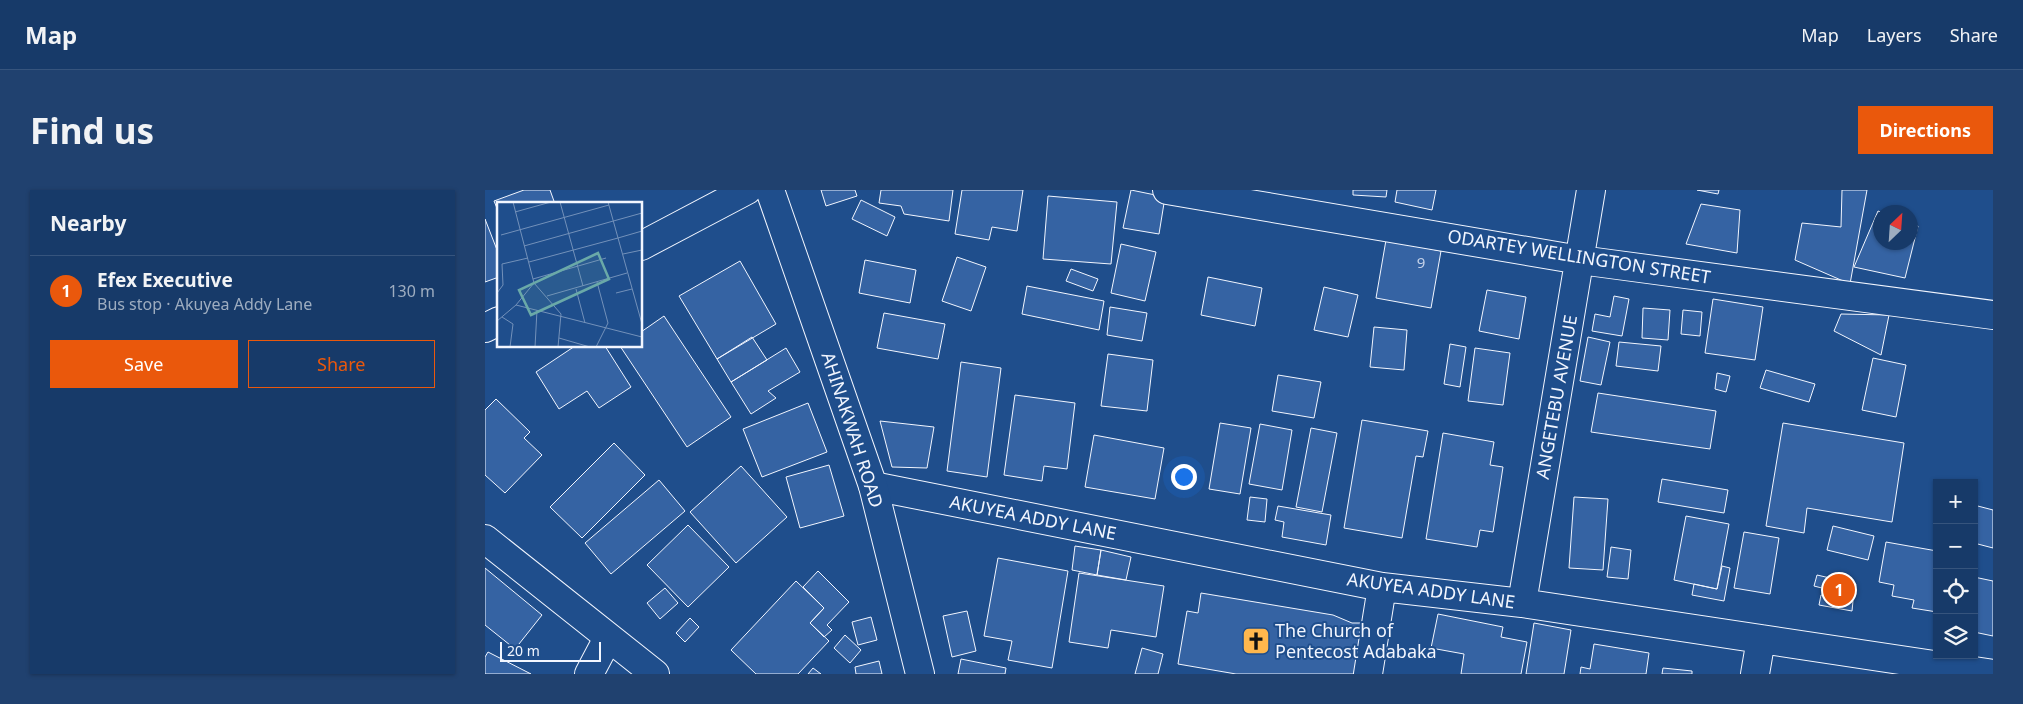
<!DOCTYPE html>
<html lang="en">
<head>
<meta charset="utf-8">
<style>
	:root { --surface:#173a69; --page:#20416f; --text:#f1f3f6; --muted:#9eadc0; --line:#36547d; --accent:#ea580c }
	body { margin:0; font-family:"Noto Sans",sans-serif; background:var(--page); color:var(--text) }
	.controls { position:absolute; right:15px; bottom:15px; display:grid; overflow:hidden; border-radius:0px; box-shadow:0 1px 4px #0004 }
	.controls button { width:45px; height:45px; display:grid; place-items:center; padding:0; border:0; border-bottom:1px solid var(--line); background:var(--surface); color:var(--text); font:25px sans-serif }
	.compass { position:absolute; left:1388px; top:15px; width:45px; height:45px; border-radius:50%; background:var(--surface); box-shadow:0 1px 4px #0004; rotate:25deg }
	.scale { position:absolute; left:15px; bottom:12px; width:101px; box-sizing:border-box; padding-left:5px; border:2px solid #f2f6ff; border-top:0; font-size:14px; line-height:18px; white-space:nowrap; color:#f2f6ff; -webkit-text-stroke:4px #1f4e8c; paint-order:stroke }
	.you { position:absolute; left:698px; top:286px; width:18px; height:18px; margin:-12px; border:4px solid #fff; border-radius:50%; background:#1a73e8; box-shadow:0 0 0 8px #1a73e833 }
	.badge { display:grid; place-items:center; width:32px; height:32px; border-radius:50%; background:var(--accent); color:#fff; font-size:16px; font-weight:700 }
	.pin { position:absolute; translate:-50% -50%; border:2px solid #fff; box-shadow:0 1px 5px #0006 }
	.list { margin:0; padding:0; list-style:none }
	h2 { display:flex; justify-content:space-between; align-items:center; height:65px; margin:0; padding:0 20px; font-size:21px }
	h2 small { font-size:16px; font-weight:400; color:var(--muted) }
	.list li { display:grid; grid-template-columns:32px 1fr auto; gap:15px; align-items:center; box-sizing:border-box; height:70px; padding:0 20px; border-top:1px solid var(--line) }
	.list b { display:block; font-size:19px; white-space:nowrap }
	.list p { margin:0; font-size:16px; white-space:nowrap; color:var(--muted) }
	.list em { font-size:16px; font-style:normal; color:var(--muted) }
	.actions { display:flex; gap:10px; padding:15px 20px }
	.actions a { flex:1; padding:11px 0; border:1px solid var(--accent); border-radius:0px; text-align:center; font-size:18px; color:var(--accent) }
	.actions .main { background:var(--accent); color:#fff }
	.icon { flex:none; width:28px; height:28px; fill:none; stroke:currentColor; stroke-width:2; stroke-linecap:round; stroke-linejoin:round }
	.map { position:relative; flex:none; width:1508px; height:484px; overflow:hidden; border-radius:0px }
	header { display:flex; align-items:center; gap:30px; box-sizing:border-box; height:70px; padding:0 25px; background:var(--surface); border-bottom:1px solid var(--line) }
	header strong { font-size:24px }
	nav { display:flex; gap:28px; margin-inline-start:auto; font-size:18px }
	.intro { display:flex; align-items:center; justify-content:space-between; box-sizing:border-box; height:120px; padding:0 30px }
	h1 { margin:0; font-size:35px }
	.button { padding:12px 22px; border-radius:0px; background:var(--accent); color:#fff; font-size:18px; font-weight:700 }
	main { display:flex; gap:30px; padding:0 30px }
	aside { flex:1; background:var(--surface); border-radius:0px; box-shadow:0 1px 4px #0004 }
	.map>svg:first-child { display:block }
	.building { fill:#3563a3; stroke:#f2f6ff }
	.lines { fill:none; stroke-linecap:round; stroke-linejoin:round }
	.minor-casing { stroke:#f2f6ff; stroke-width:30 }
	.tertiary-casing { stroke:#f2f6ff; stroke-width:30 }
	.minor { stroke:#1f4e8c; stroke-width:28 }
	.tertiary { stroke:#1f4e8c; stroke-width:28 }
	.labels { text-anchor:middle; stroke-width:4; stroke-linejoin:round; paint-order:stroke }
	.number-label { font-size:15px; fill:#c3d1e8 }
	.street-label { font-size:18px; fill:#f2f6ff; stroke:#1f4e8c }
	.poi-label { font-size:18px; fill:#f2f6ff; stroke:#1f4e8c; text-anchor:start }
	.inset-road { fill:none; stroke:#7391ba; stroke-width:1 }
	.view { fill:#6aa9a8; fill-opacity:0.15; stroke:#6aa9a8; stroke-width:2.5 }
	.inset-edge { fill:none; stroke:#f2f6ff; stroke-width:2.5 }
</style>
</head>
<body>
<header>
<strong>Map</strong>
<nav><a>Map</a><a>Layers</a><a>Share</a></nav>
</header>
<div class="intro"><h1>Find us</h1><a class="button">Directions</a></div>
<main>
<aside>
<h2>Nearby<small></small></h2>
<ul class="list">
<li><span class="badge">1</span><div><b>Efex Executive</b><p>Bus stop · Akuyea Addy Lane</p></div><em>130 m</em></li>
</ul>
<div class="actions"><a class="main">Save</a><a>Share</a></div>
</aside>
<div class="map">
<svg width="1508" height="484" viewBox="0 0 1508 484">
	<rect width="100%" height="100%" fill="#1f4e8c"/>
	<!-- building -->
	<path class="building" d="M39,0H65L70,14H14V23L9,11Z
		M336,0H370L372,6L341,16Z
		M396,0H468L464,31L419,24L416,16L394,13Z
		M477,0H538L532,41L507,37L504,50L470,44Z
		M646,0L680,7L674,44L638,38Z
		M868,0H902L901,7L868,5Z
		M912,0H951L947,20L910,12Z
		M1212,0H1234L1233,4Z
		M1357,0H1382L1365,94L1310,70L1317,33L1356,37Z
		M563,6L632,12L626,74L558,69Z
		M376,10L410,27L402,46L367,29Z
		M1216,14L1255,20L1252,63L1201,54Z
		M1393,21L1396,22V52H1426V33L1433,36L1420,88L1369,77Z
		M0,29L14,65V87L0,92Z
		M901,50L956,61L946,118L891,108Z
		M636,54L671,62L660,111L626,103Z
		M472,67L501,77L486,121L457,111Z
		M380,70L431,80L425,113L374,103Z
		M255,71L291,134L232,169L194,106Z
		M586,79L613,89L608,101L581,91Z
		M723,87L777,98L770,136L716,125Z
		M542,96L619,111L614,140L537,124Z
		M839,97L873,105L863,147L829,140Z
		M1002,100L1041,107L1034,149L994,141Z
		M1129,106L1144,109L1137,146L1107,141L1110,124L1125,127Z
		M1228,109L1278,117L1270,170L1220,163Z
		M625,117L662,123L657,151L622,145Z
		M1158,118L1185,120L1183,150L1157,148Z
		M1198,120L1217,122L1215,146L1196,144Z
		M399,123L460,134L453,169L392,158Z
		M1356,124L1404,125L1396,165L1349,141Z
		M179,126L246,227L202,257L135,156H156V142Z
		M889,137L922,140L919,180L885,177Z
		M267,147L282,170L246,192L232,169Z
		M1103,147L1125,152L1116,195L1095,191Z
		M1134,152L1176,156L1173,181L1131,176Z
		M965,154L981,157L975,197L959,194Z
		M90,156H120L146,197L114,218L102,201L74,219L51,182Z
		M301,158L315,182L283,201L291,208L266,224L246,192Z
		M990,158L1025,163L1018,215L983,211Z
		M623,164L668,170L662,221L616,216Z
		M1388,168L1421,175L1411,227L1377,220Z
		M476,172L516,178L502,287L462,281Z
		M1281,180L1330,194L1324,212L1275,198Z
		M1232,183L1245,186L1241,202L1230,199Z
		M793,185L836,192L829,228L787,221Z
		M1113,203L1231,221L1225,259L1106,242Z
		M530,205L590,213L582,279L559,276L557,291L519,285Z
		M11,209L45,242L39,248L57,265L20,303L0,285V220Z
		M323,213L342,262L277,287L258,239Z
		M877,230L943,241L938,267L931,266L917,348L859,338Z
		M395,231L449,237L442,278L407,277Z
		M735,233L766,238L755,304L724,299Z
		M1298,233L1419,253L1407,332L1322,318L1319,343L1281,336Z
		M775,234L807,240L797,300L764,294Z
		M826,238L852,243L837,322L811,317Z
		M958,243L1009,252L1005,275L1018,277L1008,342L995,340L992,357L941,349Z
		M609,245L679,258L670,309L600,297Z
		M129,253L160,285L97,348L65,317Z
		M344,275L359,326L315,338L301,287Z
		M256,276L302,327L251,373L205,322Z
		M1177,289L1243,300L1239,323L1173,312Z
		M174,290L200,321L126,384L100,353Z
		M765,307L782,309L780,332L762,330Z
		M1089,307L1123,309L1118,380L1084,378Z
		M1489,315L1508,320V358L1489,353Z
		M793,316L846,325L841,355L797,347L799,332L790,330Z
		M1201,326L1244,334L1232,399L1189,390Z
		M203,335L244,377L203,417L162,375Z
		M1348,336L1389,346L1383,370L1342,360Z
		M1259,342L1294,348L1285,404L1249,398Z
		M1401,352L1452,361V422L1427,418L1429,410L1407,406L1409,395L1394,392Z
		M590,356L616,360L612,385L587,380Z
		M1126,357L1146,360L1143,389L1122,387Z
		M616,360L646,367L641,390L612,385Z
		M513,368L583,381L567,478L523,470L527,451L499,446Z
		M1237,376L1245,378L1239,411L1207,405L1209,394L1232,399Z
		M0,378L57,425L30,459L0,435Z
		M333,381L364,412L342,435L347,440L339,447L325,433L339,418L318,397Z
		M594,383L679,396L671,447L626,440L623,458L584,452Z
		M1332,385L1371,394L1368,406L1329,396Z
		M1489,387L1508,391V446L1489,442Z
		M311,391L339,418L325,433L344,451L313,484H271L246,460Z
		M180,398L193,413L175,429L162,413Z
		M716,403L848,425L867,433H877L883,444L873,484H751L693,474L702,421L713,423Z
		M1336,405L1368,411L1367,421L1334,415Z
		M482,421L491,461L467,467L458,426Z
		M953,424L1018,437L1016,447L1042,452L1036,484H976L979,464L946,458Z
		M386,427L392,450L373,455L367,432Z
		M205,428L214,437L200,452L191,443Z
		M1049,433L1086,440L1079,484H1041Z
		M360,445L376,460L365,473L349,458Z
		M1109,454L1164,463L1161,484H1095L1096,477L1105,479Z
		M657,458L678,464L673,484H650Z
		M3,462L46,484H0V467Z
		M476,469L521,478L520,484H473Z
		M394,471L397,484H371L370,477Z
		M328,478L336,484H323Z
		M1178,478L1207,481V484H1177Z"/>
	<g class="lines">
		<!-- minor casing -->
		<g class="minor-casing">
			<path id="minor" d="M682,0L1095,70L1508,125
				M388,296L897,397L1037,413L1508,484
				M1037,413L1106,0
				M104,484L123,448
				M883,484L897,397
				M1270,484L1276,449"/>
		</g>
		<!-- tertiary casing -->
		<g class="tertiary-casing">
			<path id="tertiary" d="M285,0L388,296L435,484
				M156,56L262,0
				M0,138L14,131
				M0,349L170,484"/>
		</g>
		<!-- minor -->
		<use href="#minor" class="minor"/>
		<!-- tertiary -->
		<use href="#tertiary" class="tertiary"/>
	</g>
	<!-- icons -->
	<defs>
		<g id="church-square" transform="scale(1.4375)"><rect x="-9" y="-9" width="18" height="18" rx="4" fill="#ffb74d" stroke="#1f4e8c"/><path d="M-1.2-6h2.4v3.5h3.3v2.4h-3.3V6h-2.4V-.1h-3.3v-2.4h3.3Z" fill="#111"/></g>
	</defs>
	<g fill-rule="evenodd">
		<use href="#church-square" x="771" y="451"/>
	</g>
	<g class="labels">
		<!-- number labels -->
		<g class="number-label">
			<text x="936" y="78">9</text>
		</g>
		<!-- street labels -->
		<g class="street-label">
			<text transform="translate(1094 67) rotate(9)" y="6">ODARTEY WELLINGTON STREET</text>
			<text transform="translate(1072 207) rotate(-80)" y="6">ANGETEBU AVENUE</text>
			<text transform="translate(367 240) rotate(72)" y="6">AHINAKWAH ROAD</text>
			<text transform="translate(548 328) rotate(11)" y="6">AKUYEA ADDY LANE</text>
			<text transform="translate(946 401) rotate(8)" y="6">AKUYEA ADDY LANE</text>
		</g>
		<!-- poi labels -->
		<g class="poi-label">
			<text x="790" y="447">The Church of<tspan x="790" dy="21">Pentecost Adabaka</tspan></text>
		</g>
	</g>
	<!-- overview -->
	<g transform="translate(12 12)">
		<rect width="145" height="145" fill="#1f4e8c"/>
		<path class="inset-road" d="M16,0L37,81M63,0L86,84M111,0L145,122M18,10L54,0M4,33L112,3M121,36L145,29M27,44L145,11M126,52L145,48M32,60L121,36M36,77L109,56M37,81L64,112L61,145M79,87L88,121M0,91L6,83L5,62L31,56M119,91L135,87M50,94L130,71M19,103L145,135M5,115L16,122L13,145M0,119L19,103L37,81M62,136L93,145M38,145L40,108M99,145L111,121L100,80"/>
		<path class="view" d="M101,51L112,77L34,113L22,88Z"/>
		<rect width="145" height="145" class="inset-edge"/>
	</g>
</svg>
<div class="controls">
<button>+</button>
<button>−</button>
<button><svg class="icon" aria-label="locate" viewBox="0 0 24 24"><circle cx="12" cy="12" r="6"/><path d="M12 2v4M12 18v4M2 12h4M18 12h4"/></svg></button>
<button><svg class="icon" aria-label="layers" viewBox="0 0 24 24"><path d="M12 4l9 5-9 5-9-5zM3 14l9 5 9-5"/></svg></button>
</div>
<svg class="compass" viewBox="-18 -18 36 36"><path d="M0-13l5 13h-10z" fill="#e53935"/><path d="M0 13l5-13h-10z" fill="#9eadc0"/></svg>
<div class="scale">20 m</div>
<div class="you"></div>
<div class="pin badge" style="left:1354px;top:400px">1</div>
</div>
</main>
</body>
</html>
